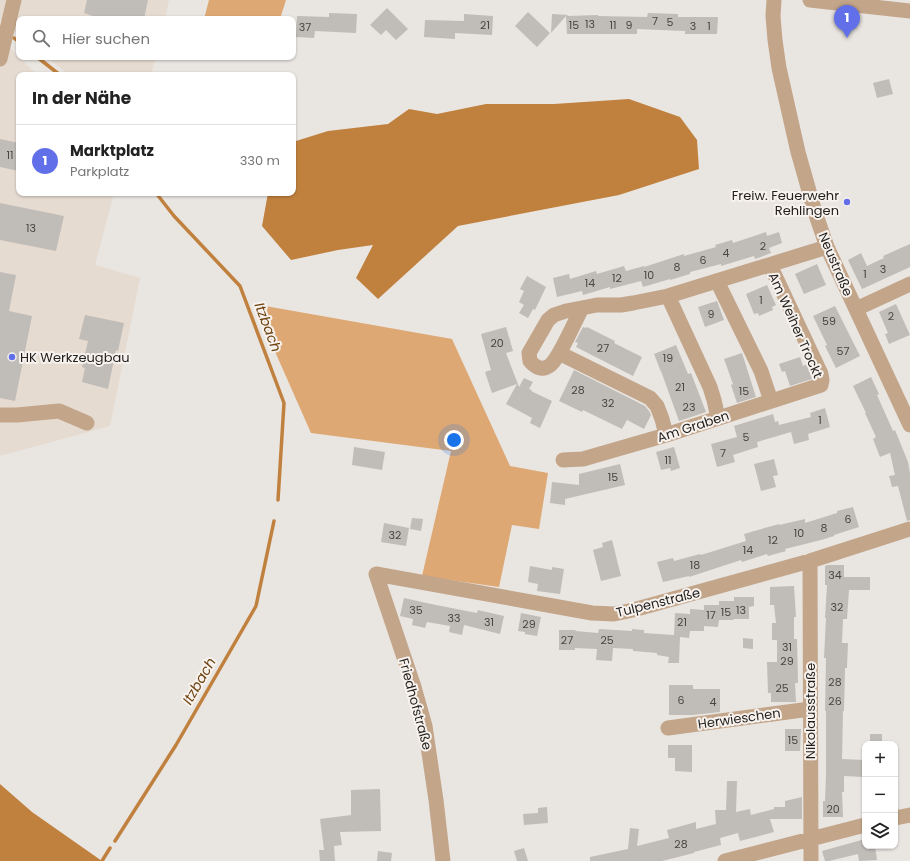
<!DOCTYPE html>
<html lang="de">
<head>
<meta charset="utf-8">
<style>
	:root { --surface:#fff; --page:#f2f2f2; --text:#222; --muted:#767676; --line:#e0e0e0; --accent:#6170e8 }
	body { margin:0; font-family:Poppins,sans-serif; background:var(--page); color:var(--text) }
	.controls { position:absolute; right:12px; bottom:12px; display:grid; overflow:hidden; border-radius:8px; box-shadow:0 1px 3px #0004 }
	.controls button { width:36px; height:36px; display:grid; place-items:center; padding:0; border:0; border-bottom:1px solid var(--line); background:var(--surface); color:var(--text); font:20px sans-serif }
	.you { position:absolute; left:454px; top:440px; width:14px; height:14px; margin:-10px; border:3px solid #fff; border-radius:50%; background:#1a73e8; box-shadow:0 0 0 6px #1a73e833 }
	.badge { display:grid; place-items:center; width:26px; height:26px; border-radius:50%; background:var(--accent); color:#fff; font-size:13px; font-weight:700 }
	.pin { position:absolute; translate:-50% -33px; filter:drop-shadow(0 1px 2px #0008) }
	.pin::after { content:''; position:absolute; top:21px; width:14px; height:12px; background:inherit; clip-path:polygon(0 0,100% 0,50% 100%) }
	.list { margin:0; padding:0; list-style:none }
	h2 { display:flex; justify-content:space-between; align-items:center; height:52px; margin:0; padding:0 16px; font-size:17px }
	h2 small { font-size:13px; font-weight:400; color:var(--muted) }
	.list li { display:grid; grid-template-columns:26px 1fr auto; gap:12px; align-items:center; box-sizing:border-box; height:72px; padding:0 16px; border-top:1px solid var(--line) }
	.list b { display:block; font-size:15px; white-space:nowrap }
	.list p { margin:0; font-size:13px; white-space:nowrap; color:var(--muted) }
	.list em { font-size:13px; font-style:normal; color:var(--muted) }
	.icon { flex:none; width:22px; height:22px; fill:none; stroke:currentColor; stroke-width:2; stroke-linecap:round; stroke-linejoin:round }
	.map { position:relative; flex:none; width:910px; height:861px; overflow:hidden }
	.search { position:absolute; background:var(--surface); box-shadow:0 1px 3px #0004; left:16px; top:16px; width:280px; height:44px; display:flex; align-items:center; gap:10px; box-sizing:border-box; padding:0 14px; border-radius:8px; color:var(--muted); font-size:15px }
	.panel { position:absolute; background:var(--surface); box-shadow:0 1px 3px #0004; left:16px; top:72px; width:280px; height:124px; border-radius:8px }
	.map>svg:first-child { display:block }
	.built { fill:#e6dbd1 }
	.green { fill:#dea874 }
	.water { fill:#c1813e }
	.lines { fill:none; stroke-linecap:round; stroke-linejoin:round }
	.stream { stroke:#c1813e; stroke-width:3.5 }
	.building { fill:#c0bcb8 }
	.minor { stroke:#c3a58a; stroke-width:15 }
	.poi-dot { fill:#6170e8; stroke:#f7f2ee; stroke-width:1.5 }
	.labels { text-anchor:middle; stroke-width:4; stroke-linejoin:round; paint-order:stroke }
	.number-label { font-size:11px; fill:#484644 }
	.poi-label { font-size:13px; fill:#201f1d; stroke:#f7f2ee; text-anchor:end }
	.street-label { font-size:13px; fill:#201f1d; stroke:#f7f2ee }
	.water-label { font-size:14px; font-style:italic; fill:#6e420f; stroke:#f7f2ee }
</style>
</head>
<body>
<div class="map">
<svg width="910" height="861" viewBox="0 0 910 861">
	<rect width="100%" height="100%" fill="#e9e5e1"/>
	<!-- built -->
	<path class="built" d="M0,0H169L165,19H19V35L0,20Z
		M0,38L37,75H19V193H114L95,265L140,278L110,426L0,456Z
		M47,57H156L151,75H69Z"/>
	<!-- green -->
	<path class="green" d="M209,0H286L280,19H204Z
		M254,304L452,339L510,466L548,473L539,529L512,525L499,587L422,576L451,451L311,433Z"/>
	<!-- water -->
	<path class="water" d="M629,99L680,117L697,140L699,169L619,195L458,226L378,299L356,278L373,245L338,250L291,260L262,226L268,193H293V146L296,141L328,131L388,124L409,109L437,114L486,104H554Z
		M0,784L32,812L102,861H0Z"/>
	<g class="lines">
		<!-- stream -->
		<path class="stream" d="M14,38L19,42
			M37,57L60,75
			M156,193L174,216L240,286L284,403L278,500
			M115,841L176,745L256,606L274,521
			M102,861L110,848"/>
	</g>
	<!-- building -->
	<path class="building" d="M87,0H148L144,19H102L84,13Z
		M387,8L408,29L396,40L386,30L381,35L370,25Z
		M528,12L550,33L537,47L515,26Z
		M329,13L357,14L356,33L315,31L314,38L296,37L297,16L329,17Z
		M648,13L678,14V17H718L717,34H685V31L637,29V34H567L566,16L551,33L552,14L568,15L567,16L598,15V16L647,17Z
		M464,14L493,16L492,35L455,33V39L424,37L425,20L464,21Z
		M889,79L893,94L877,98L873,83Z
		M0,139L19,143V171L0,167Z
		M0,203L64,216L56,251L0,240Z
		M766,232L767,236L779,232L782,243L769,248L771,253L755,259L754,256L721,266V264L690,272V274L670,280V279L643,287L641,281L610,289V287L583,295L582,291L557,297L553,278L569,274L570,279L596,271L597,274L624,266L626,271L644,266V267L684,254V256L716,247L715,245L732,240L733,243Z
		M910,244V267L862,289L848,260L861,253L867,266L884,258L883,256Z
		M817,264L826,285L804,294L795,274Z
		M0,272L16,275L9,311L32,316L15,401L0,398Z
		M527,276L546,287L535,310L533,309L528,318L519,313L524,305L519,302L524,291L520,289Z
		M767,285L776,305L772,307L773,310L759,316L758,313L754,314L746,294Z
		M717,301L724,320L705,327L698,307Z
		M896,304L910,335L889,344L885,334L888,333L879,312Z
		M835,306L860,356L836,368L825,346L827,345L813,316Z
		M85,315L124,323L118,351L116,350L108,389L82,382L85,368L82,367L88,341L79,339Z
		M506,327L513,351L506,353L519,387L524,378L533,382L529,389L532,390L531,391L552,401L540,428L530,423L532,418L506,404L517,384L492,393L485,372L491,370L481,334Z
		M583,327L586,328L587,327L615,341L614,343L642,357L633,376L576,347L578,343L575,342Z
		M676,345L688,374L691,373L706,412L679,421L661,371V372L654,354Z
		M742,353L756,397L737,403L731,385L733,384L724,359Z
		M800,357L803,366L807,364L812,379L790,386L785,371L782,372L779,364Z
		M574,370L645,406L649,411L651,415L644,429L627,420L622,429L583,410L582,412L559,401Z
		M871,377L879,394L877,395L893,431L895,430L908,462L910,473V520L907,521L898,486L892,487L889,476L895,475L890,453L880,457L873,439L876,437L865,413H866L853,386Z
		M825,408L830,427L808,434L809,440L794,444L791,432L757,442L758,447L733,455L735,462L717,467L711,444L737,437L734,426L773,414L775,422L778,421L779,425L811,417L810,413Z
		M354,447L385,452L382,470L352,465Z
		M674,447L680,468L671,471L670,468L661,470L656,452Z
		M774,459L778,475L773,476L776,487L761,491L754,464Z
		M620,464L625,485L565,499V505L550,503L552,482L579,485V474Z
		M853,507L859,527L834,535V536L821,540L785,549L786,551L768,556L767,554L742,562L741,560L689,577V576L663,582L657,562L673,558L674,561L700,554L701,555L746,541L744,534L779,524V525L805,519V523L837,513V511Z
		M412,518L423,519L421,531L410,529Z
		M384,523L409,528L406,546L381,542Z
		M612,540L621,576L601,581L593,550L603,547L602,543Z
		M828,565H844V577H870V590H849L847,619H843L842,643H848L847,668H845L844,711H843L842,759L864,760L863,777L844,776V792H842L843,817H823V801H825L826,776V711H825L826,658H824L826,618H825L827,585H825V566Z
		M530,566L552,570V567L564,569L560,594L537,591L538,584L528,582Z
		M794,586L796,617H794V639H797L798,683H795L796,702H771V693H768L767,662H777V640H772V623H776L774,605H770V587Z
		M734,597H754V606L749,607V619H734L733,620H719L718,627L704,626V631H690L689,638L680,637L679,663H668L669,657L657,655V653L633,651V649L613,648L612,661L596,660L597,649L575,648V650H559V630H576L575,631L598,633L599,629L632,631V629L644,630V633L674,635L675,613L690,614V609L704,610V605H719V601H734Z
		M404,598L431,604L477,613L478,610L504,616L500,634L464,625L462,635L449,632L450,626L427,622L425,628L412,625L413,619L400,616Z
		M521,613L541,617L537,636L525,634V632L518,631Z
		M743,638L753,639V649L743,648Z
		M669,685H693V689H720V712L693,715H669Z
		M785,729H801L800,751H785Z
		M870,734H882V744H870Z
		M668,745H692V772L675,771V758H668Z
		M727,781H737L736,812L750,809L751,815L774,809V807H785V801L802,797V819H770L774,832L740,841L738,833L720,838L721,845L694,852V853L662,861H590V857L628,849L630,828L639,829L637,846L669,838L667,830L696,822V829L716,824L715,810H726Z
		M380,789L381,831L340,832L342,845L334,846L335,861H320L319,850H324L320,819L351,815V790Z
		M547,807L548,823L524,825L523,814L538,813V808Z
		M865,839V846H875L877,860L859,861L858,854L829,861H825L822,851Z
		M524,848L528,861H517L514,851Z
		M378,851L392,853L391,861H377Z"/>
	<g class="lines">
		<!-- minor -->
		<path class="minor" d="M774,0L773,16L775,40L779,68L798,152L815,212L827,247L910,425
			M810,0L910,11
			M0,59L14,0
			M717,281L761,371L771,401
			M668,296L710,387L714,400L718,418
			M582,308C576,319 558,361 549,366C542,371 535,367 530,361L529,353L548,320L554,315L566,311L597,305H621L633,303L668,296L827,247
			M856,309L910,284
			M559,353L650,398L657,406L662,419L666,435
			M0,415H17L59,411L87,423
			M563,460L583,459L666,435L821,385L822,380L821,374L770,265
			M810,561L811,861
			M668,728L810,709
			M895,818L910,815
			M443,861L436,800L425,726L414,687L376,574L592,613L614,614L633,610L810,561L910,529
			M725,861L865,825"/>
	</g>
	<!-- markers -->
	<g class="poi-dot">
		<circle cx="847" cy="202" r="4"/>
		<circle cx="12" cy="357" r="4"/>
	</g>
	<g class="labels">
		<!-- number labels -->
		<g class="number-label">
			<text x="655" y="25">7</text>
			<text x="670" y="26">5</text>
			<text x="590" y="28">13</text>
			<text x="485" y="29">21</text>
			<text x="574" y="29">15</text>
			<text x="613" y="29">11</text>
			<text x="629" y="29">9</text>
			<text x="693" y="30">3</text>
			<text x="709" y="30">1</text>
			<text x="305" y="31">37</text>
			<text x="10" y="159">11</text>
			<text x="31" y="232">13</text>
			<text x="763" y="250">2</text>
			<text x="726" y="257">4</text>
			<text x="703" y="264">6</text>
			<text x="677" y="271">8</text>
			<text x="883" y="273">3</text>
			<text x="865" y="278">1</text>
			<text x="649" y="279">10</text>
			<text x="617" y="282">12</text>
			<text x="590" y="287">14</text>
			<text x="761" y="304">1</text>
			<text x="711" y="318">9</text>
			<text x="891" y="320">2</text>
			<text x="829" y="325">59</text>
			<text x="497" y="347">20</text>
			<text x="603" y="352">27</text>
			<text x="843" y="355">57</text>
			<text x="668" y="362">19</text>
			<text x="680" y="391">21</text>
			<text x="578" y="394">28</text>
			<text x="744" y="395">15</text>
			<text x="608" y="407">32</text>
			<text x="689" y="411">23</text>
			<text x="820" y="424">1</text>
			<text x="746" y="441">5</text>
			<text x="723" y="457">7</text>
			<text x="668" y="464">11</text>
			<text x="613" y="481">15</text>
			<text x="848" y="523">6</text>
			<text x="824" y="532">8</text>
			<text x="799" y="537">10</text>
			<text x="395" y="539">32</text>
			<text x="773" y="544">12</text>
			<text x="748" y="554">14</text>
			<text x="695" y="569">18</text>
			<text x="835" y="579">34</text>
			<text x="837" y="611">32</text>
			<text x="416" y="614">35</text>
			<text x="741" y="614">13</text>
			<text x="726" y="616">15</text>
			<text x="711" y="619">17</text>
			<text x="454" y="622">33</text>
			<text x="489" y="626">31</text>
			<text x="682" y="626">21</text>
			<text x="529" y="628">29</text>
			<text x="567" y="644">27</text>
			<text x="607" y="644">25</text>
			<text x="787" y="651">31</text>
			<text x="787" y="665">29</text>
			<text x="835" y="686">28</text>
			<text x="782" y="692">25</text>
			<text x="681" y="704">6</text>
			<text x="835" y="705">26</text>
			<text x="713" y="706">4</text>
			<text x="793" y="744">15</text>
			<text x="833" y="813">20</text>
			<text x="681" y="848">28</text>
		</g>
		<!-- poi labels -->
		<g class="poi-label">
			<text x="839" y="200">Freiw. Feuerwehr<tspan x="839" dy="15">Rehlingen</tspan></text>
			<text x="20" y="362" text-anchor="start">HK Werkzeugbau</text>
		</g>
		<!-- street labels -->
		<g class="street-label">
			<text transform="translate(836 264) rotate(67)" y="5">Neustraße</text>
			<text transform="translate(796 325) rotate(66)" y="5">Am Weiher Trockt</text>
			<text transform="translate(693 426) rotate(-18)" y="5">Am Graben</text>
			<text transform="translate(658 602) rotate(-14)" y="5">Tulpenstraße</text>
			<text transform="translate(416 704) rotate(75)" y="5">Friedhofstraße</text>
			<text transform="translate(810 711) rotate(-90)" y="5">Nikolausstraße</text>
			<text transform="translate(739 718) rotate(-8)" y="5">Herwieschen</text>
		</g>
		<!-- water labels -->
		<g class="water-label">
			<text transform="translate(268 327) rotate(69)" y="5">Itzbach</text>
			<text transform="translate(199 681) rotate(-60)" y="5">Itzbach</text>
		</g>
	</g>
</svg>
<div class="controls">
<button>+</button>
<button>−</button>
<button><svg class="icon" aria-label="layers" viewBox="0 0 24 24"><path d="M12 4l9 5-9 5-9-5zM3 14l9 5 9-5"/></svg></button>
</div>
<div class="you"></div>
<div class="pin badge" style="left:847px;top:38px">1</div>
<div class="search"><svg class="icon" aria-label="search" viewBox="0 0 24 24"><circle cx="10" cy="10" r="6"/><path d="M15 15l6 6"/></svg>Hier suchen</div>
<section class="panel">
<h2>In der Nähe<small></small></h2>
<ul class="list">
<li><span class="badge">1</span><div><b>Marktplatz</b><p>Parkplatz</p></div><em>330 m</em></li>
</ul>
</section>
</div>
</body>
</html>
